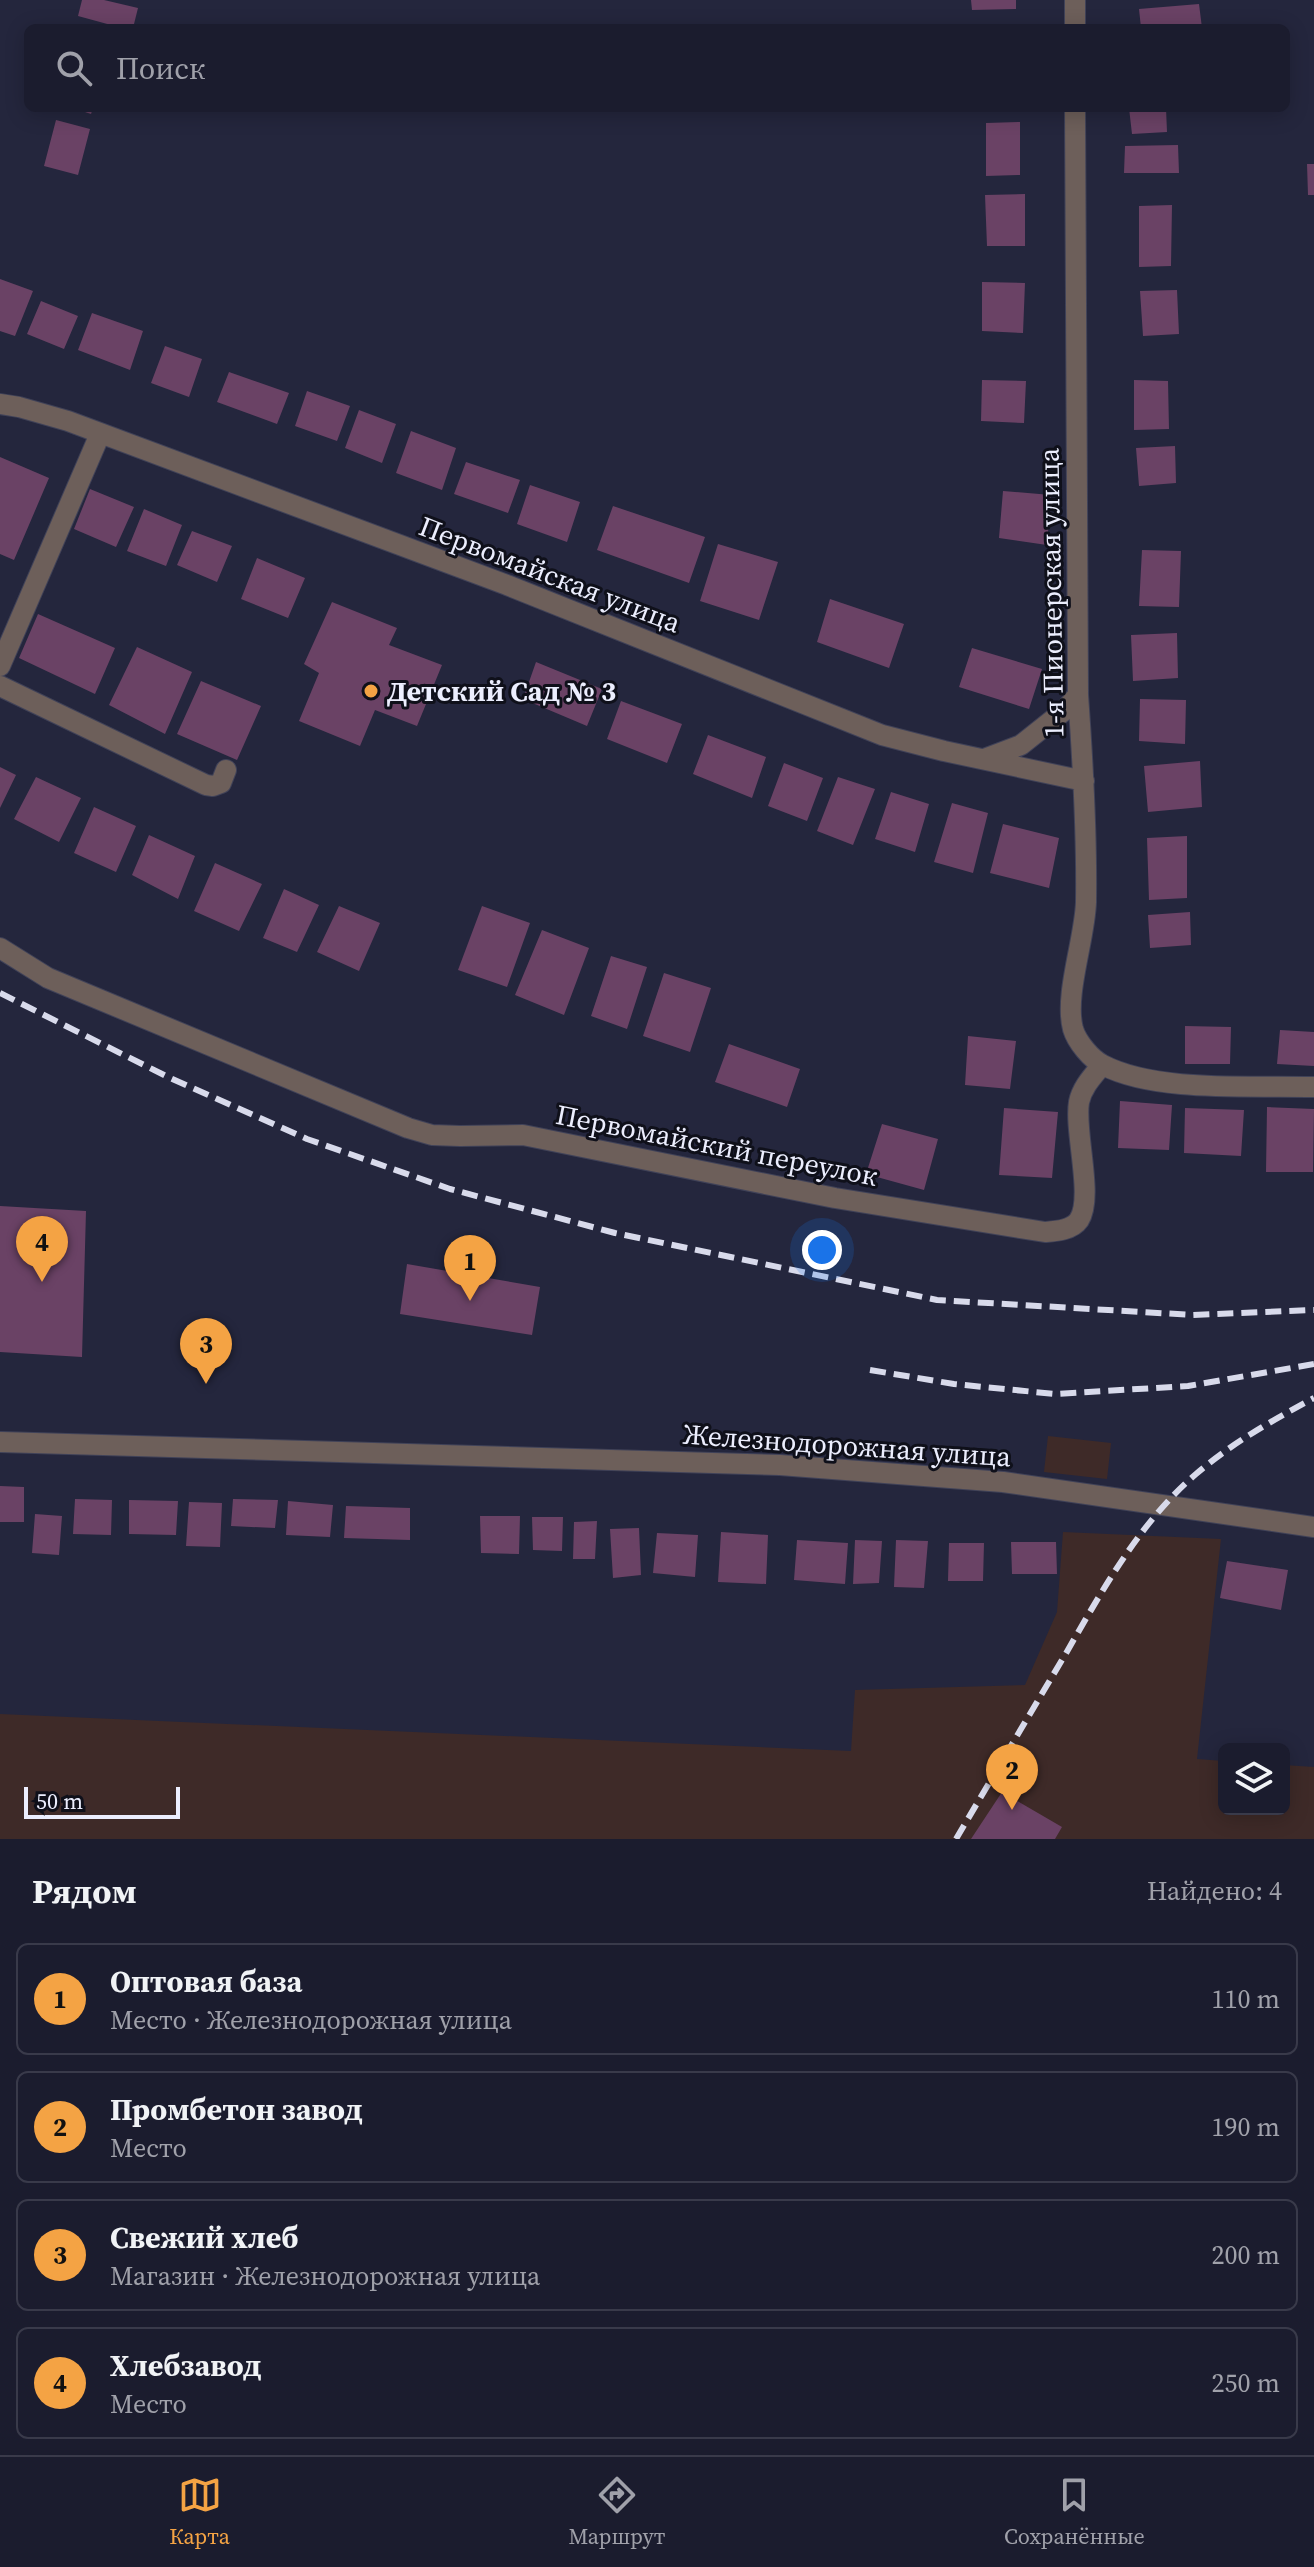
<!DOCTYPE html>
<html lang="ru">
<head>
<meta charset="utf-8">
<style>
	:root { --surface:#1b1c2e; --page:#242536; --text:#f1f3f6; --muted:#a0a1aa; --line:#393a4a; --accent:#f4a344 }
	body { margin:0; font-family:"Source Serif 4",serif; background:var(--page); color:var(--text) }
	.controls { position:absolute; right:24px; bottom:24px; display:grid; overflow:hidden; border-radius:12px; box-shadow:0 4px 20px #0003 }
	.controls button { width:72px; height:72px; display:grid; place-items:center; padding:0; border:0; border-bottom:2px solid var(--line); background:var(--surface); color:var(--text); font:40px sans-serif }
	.scale { position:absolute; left:24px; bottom:20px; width:156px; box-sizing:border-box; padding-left:8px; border:4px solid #eceefe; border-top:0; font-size:22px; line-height:28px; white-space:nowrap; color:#eceefe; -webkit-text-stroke:6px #0f101a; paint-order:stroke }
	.you { position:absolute; left:822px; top:1250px; width:28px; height:28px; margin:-20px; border:6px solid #fff; border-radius:50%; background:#1a73e8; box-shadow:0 0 0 12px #1a73e833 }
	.badge { display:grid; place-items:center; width:52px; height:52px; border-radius:50%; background:var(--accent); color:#111; font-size:26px; font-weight:700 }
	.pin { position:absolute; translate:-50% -66px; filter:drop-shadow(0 2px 4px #0008) }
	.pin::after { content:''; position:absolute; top:42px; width:28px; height:24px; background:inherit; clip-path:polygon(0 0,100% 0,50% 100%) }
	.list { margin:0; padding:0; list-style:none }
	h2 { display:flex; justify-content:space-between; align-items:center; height:104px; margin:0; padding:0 32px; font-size:34px }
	h2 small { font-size:26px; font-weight:400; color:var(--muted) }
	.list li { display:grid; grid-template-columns:52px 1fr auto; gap:24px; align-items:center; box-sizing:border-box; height:112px; margin:0 16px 16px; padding:0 16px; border:2px solid var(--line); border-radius:12px }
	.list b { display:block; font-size:30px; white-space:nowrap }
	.list p { margin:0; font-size:26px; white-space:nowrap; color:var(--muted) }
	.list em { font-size:26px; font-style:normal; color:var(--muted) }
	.icon { flex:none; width:44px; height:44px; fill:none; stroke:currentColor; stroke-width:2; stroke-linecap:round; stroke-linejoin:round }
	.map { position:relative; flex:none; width:1314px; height:1839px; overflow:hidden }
	.search { position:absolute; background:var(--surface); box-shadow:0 4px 20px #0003; left:24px; right:24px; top:24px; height:88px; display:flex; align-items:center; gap:20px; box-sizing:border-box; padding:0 28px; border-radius:12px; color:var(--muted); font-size:30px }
	.sheet { height:616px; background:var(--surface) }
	nav { display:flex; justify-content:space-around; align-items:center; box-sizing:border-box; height:112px; border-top:2px solid var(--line); background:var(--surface); font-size:22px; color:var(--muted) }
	nav a { display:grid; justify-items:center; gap:4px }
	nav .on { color:var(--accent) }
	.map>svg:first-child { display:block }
	.industrial { fill:#3e2a28 }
	.building { fill:#6a4265 }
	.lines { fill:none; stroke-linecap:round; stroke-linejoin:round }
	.minor-casing { stroke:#404258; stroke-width:22 }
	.minor { stroke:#6d5f5a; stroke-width:20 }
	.rail { stroke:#d8daeb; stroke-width:6; stroke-dasharray:16 8; stroke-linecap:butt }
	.poi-dot { fill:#f4a344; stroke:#0f101a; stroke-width:3 }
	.labels { text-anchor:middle; stroke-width:6; stroke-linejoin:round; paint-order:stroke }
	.street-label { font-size:28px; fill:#eceefe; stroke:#0f101a }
	.poi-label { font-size:28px; font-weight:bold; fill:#eceefe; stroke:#0f101a; text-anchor:start }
</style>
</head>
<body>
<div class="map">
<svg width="1314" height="1839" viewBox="0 0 1314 1839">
	<rect width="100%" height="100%" fill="#24263d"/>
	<!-- industrial -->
	<path class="industrial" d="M1048,1436L1111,1443L1107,1479L1044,1472Z
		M1063,1532L1221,1539L1197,1759L1224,1761V1809H1284V1765L1314,1767V1839H0V1714L851,1751L855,1690L1025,1685L1057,1612Z"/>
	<!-- building -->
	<path class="building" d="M82,0H104L138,8L133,28H122L78,16Z
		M971,0H1016V9L972,10Z
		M1199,4L1202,28H1141L1139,9Z
		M73,108H93L91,114Z
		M1129,108H1166L1167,132L1132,134Z
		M56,120L90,129L78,175L44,166Z
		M1020,122V175L986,176V123Z
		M1178,145L1179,173H1124L1125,146Z
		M1307,164H1314V195H1308Z
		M1025,194V246H987L985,195Z
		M1172,205L1171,266L1139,267V206Z
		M0,279L33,291L15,336L0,331Z
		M982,282L1025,283L1023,333L982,331Z
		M1177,290L1179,334L1143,336L1140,291Z
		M41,301L78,316L64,349L27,334Z
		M92,313L143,331L130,370L78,350Z
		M165,346L202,359L189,397L151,383Z
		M229,372L289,393L277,424L217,402Z
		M982,380L1026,381L1024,423L981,421Z
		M1134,380L1168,381L1169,429L1134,430Z
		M307,391L350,406L337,441L295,426Z
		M359,410L396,424L382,463L345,448Z
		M411,431L456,448L442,490L396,473Z
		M1175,446L1176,483L1139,486L1136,448Z
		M0,457L49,478L14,560L0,554Z
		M466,462L520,480L508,513L454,494Z
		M530,485L580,502L567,542L517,524Z
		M90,489L134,507L116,547L74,529Z
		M1003,491L1051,495L1047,545L999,538Z
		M613,506L705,537L689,583L597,550Z
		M144,509L182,525L166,566L127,551Z
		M192,531L232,546L217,582L177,565Z
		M718,544L778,562L759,620L700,601Z
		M1142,550L1181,551L1179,607L1139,606Z
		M257,558L305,578L288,618L241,599Z
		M830,599L904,624L889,668L817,642Z
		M332,602L397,628L389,645L442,665L417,726L375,710L360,746L299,721L319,673L304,664Z
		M38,614L115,648L95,694L19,658Z
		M1177,633L1178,678L1133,681L1131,635Z
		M137,647L192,672L165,734L109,705Z
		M972,648L1042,669L1029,709L959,687Z
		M536,662L602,689L587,726L523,699Z
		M201,681L261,706L237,760L177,734Z
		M1140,699L1186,700L1185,744L1139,741Z
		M621,701L682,724L667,763L607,739Z
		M708,735L766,757L752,798L693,774Z
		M1200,761L1202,807L1148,812L1144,766Z
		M784,763L823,778L807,821L768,806Z
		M0,767L16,775L0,808Z
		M36,777L81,798L59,842L14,819Z
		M838,777L875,789L853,845L817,831Z
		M891,792L929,804L915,852L875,839Z
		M952,803L988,813L973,873L934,862Z
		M94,807L136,826L116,872L74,853Z
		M1003,824L1059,838L1049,888L990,873Z
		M149,835L195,856L178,899L132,875Z
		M1187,836V898L1149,900L1147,838Z
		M215,863L262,884L239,931L194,911Z
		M284,889L319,905L297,952L263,938Z
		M339,906L380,923L359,971L317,952Z
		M482,906L530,923L507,987L458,970Z
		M1190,912L1191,945L1150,948L1148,915Z
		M542,930L589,948L564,1015L515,995Z
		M611,956L647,967L627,1029L591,1016Z
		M664,973L711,988L690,1052L643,1036Z
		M1185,1026L1231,1027L1230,1064H1185Z
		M1280,1030L1314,1032V1066L1277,1064Z
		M968,1036L1016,1041L1010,1089L965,1085Z
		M729,1044L800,1069L787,1107L715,1082Z
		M1120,1101L1172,1105L1169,1150L1118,1148Z
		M1267,1107L1314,1109L1313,1172H1266Z
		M1004,1108L1058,1112L1052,1178L999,1175Z
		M1185,1108L1244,1110L1241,1156L1184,1153Z
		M882,1124L938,1139L924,1190L866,1174Z
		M0,1206L86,1211L82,1357L0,1352Z
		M407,1264L540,1287L532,1335L400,1314Z
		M0,1486L24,1487V1522H0Z
		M75,1499L112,1500L111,1535L73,1534Z
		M233,1499L278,1500L275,1528L231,1526Z
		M129,1500L178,1501L176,1535L129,1534Z
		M288,1501L333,1505L330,1537L286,1535Z
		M189,1502L222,1503L220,1547L186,1546Z
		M346,1506L410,1508V1540L344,1538Z
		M35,1514L62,1516L59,1555L32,1553Z
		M480,1516H520L519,1554L481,1553Z
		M532,1517H563L562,1551L533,1550Z
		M597,1521L595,1559H573L574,1522Z
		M639,1528L641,1575L613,1578L610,1529Z
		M721,1532L768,1535L766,1584L718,1582Z
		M657,1533L698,1535L695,1577L653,1573Z
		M797,1540L848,1543L845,1584L794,1580Z
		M855,1540L882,1541L879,1583L853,1584Z
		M896,1540L928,1541L924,1588L894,1587Z
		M1011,1542H1056L1057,1574H1012Z
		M949,1543H984L983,1581H948Z
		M1227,1561L1288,1570L1281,1610L1220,1598Z
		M1002,1792L1062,1827L1055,1839H971Z"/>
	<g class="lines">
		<!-- minor casing -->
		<g class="minor-casing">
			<path id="minor" d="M1075,28V0
				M1075,108L1078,695C1083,764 1087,833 1086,902C1085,939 1064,995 1073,1029C1077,1042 1091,1059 1103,1065C1157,1093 1253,1085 1314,1087
				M0,404L19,407L68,421L507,585L882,735L944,751L1084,781
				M0,666L100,434
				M0,686L206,785L213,786L221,783L226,770
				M984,759L1021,745L1065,710L1078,695
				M0,948L48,978L408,1128L432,1135L460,1136L523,1135L835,1198L1045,1232C1057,1231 1072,1230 1079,1220C1094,1197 1074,1132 1079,1102C1082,1087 1093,1076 1102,1065
				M0,1442L780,1465L1003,1482L1314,1527"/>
		</g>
		<!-- minor -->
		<use href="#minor" class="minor"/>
		<!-- rail -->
		<path class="rail" d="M0,993L168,1077L307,1139L450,1189L615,1233L937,1300L1193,1315L1314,1310
			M870,1370L954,1384L1055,1394L1188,1386L1314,1364
			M956,1839C992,1778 1028,1717 1065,1655C1102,1591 1139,1523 1196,1474C1232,1443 1273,1420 1314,1398"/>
	</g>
	<!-- markers -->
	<circle class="poi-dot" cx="371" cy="691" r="8"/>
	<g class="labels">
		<!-- street labels -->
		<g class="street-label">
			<text transform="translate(550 574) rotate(21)" y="10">Первомайская улица</text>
			<text transform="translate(1051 593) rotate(-91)" y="10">1-я Пионерская улица</text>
			<text transform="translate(717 1145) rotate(11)" y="10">Первомайский переулок</text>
			<text transform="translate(847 1445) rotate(4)" y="10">Железнодорожная улица</text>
		</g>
		<!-- poi labels -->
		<g class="poi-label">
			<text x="387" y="701">Детский Сад № 3</text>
		</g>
	</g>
</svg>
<div class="controls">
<button><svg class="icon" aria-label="layers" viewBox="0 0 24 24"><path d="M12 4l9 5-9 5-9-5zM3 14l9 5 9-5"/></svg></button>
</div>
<div class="scale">50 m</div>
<div class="you"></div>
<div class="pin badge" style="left:470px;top:1301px">1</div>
<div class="pin badge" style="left:1012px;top:1810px">2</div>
<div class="pin badge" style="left:206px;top:1384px">3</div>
<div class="pin badge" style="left:42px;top:1282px">4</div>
<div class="search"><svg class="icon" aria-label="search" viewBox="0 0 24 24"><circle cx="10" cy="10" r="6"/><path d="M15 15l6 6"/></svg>Поиск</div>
</div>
<section class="sheet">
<h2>Рядом<small>Найдено: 4</small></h2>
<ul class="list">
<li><span class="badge">1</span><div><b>Оптовая база</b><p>Место · Железнодорожная улица</p></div><em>110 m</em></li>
<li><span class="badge">2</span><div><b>Промбетон завод</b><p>Место</p></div><em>190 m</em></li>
<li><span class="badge">3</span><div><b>Свежий хлеб</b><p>Магазин · Железнодорожная улица</p></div><em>200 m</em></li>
<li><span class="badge">4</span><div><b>Хлебзавод</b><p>Место</p></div><em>250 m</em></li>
</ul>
</section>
<nav>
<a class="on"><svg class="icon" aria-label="map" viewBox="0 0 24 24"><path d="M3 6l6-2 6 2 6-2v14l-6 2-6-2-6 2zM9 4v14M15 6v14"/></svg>Карта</a>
<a><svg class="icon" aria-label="directions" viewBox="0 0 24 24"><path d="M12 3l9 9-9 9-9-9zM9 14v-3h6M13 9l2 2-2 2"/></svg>Маршрут</a>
<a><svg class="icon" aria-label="saved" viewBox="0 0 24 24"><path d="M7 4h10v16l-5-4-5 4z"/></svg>Сохранённые</a>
</nav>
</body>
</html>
